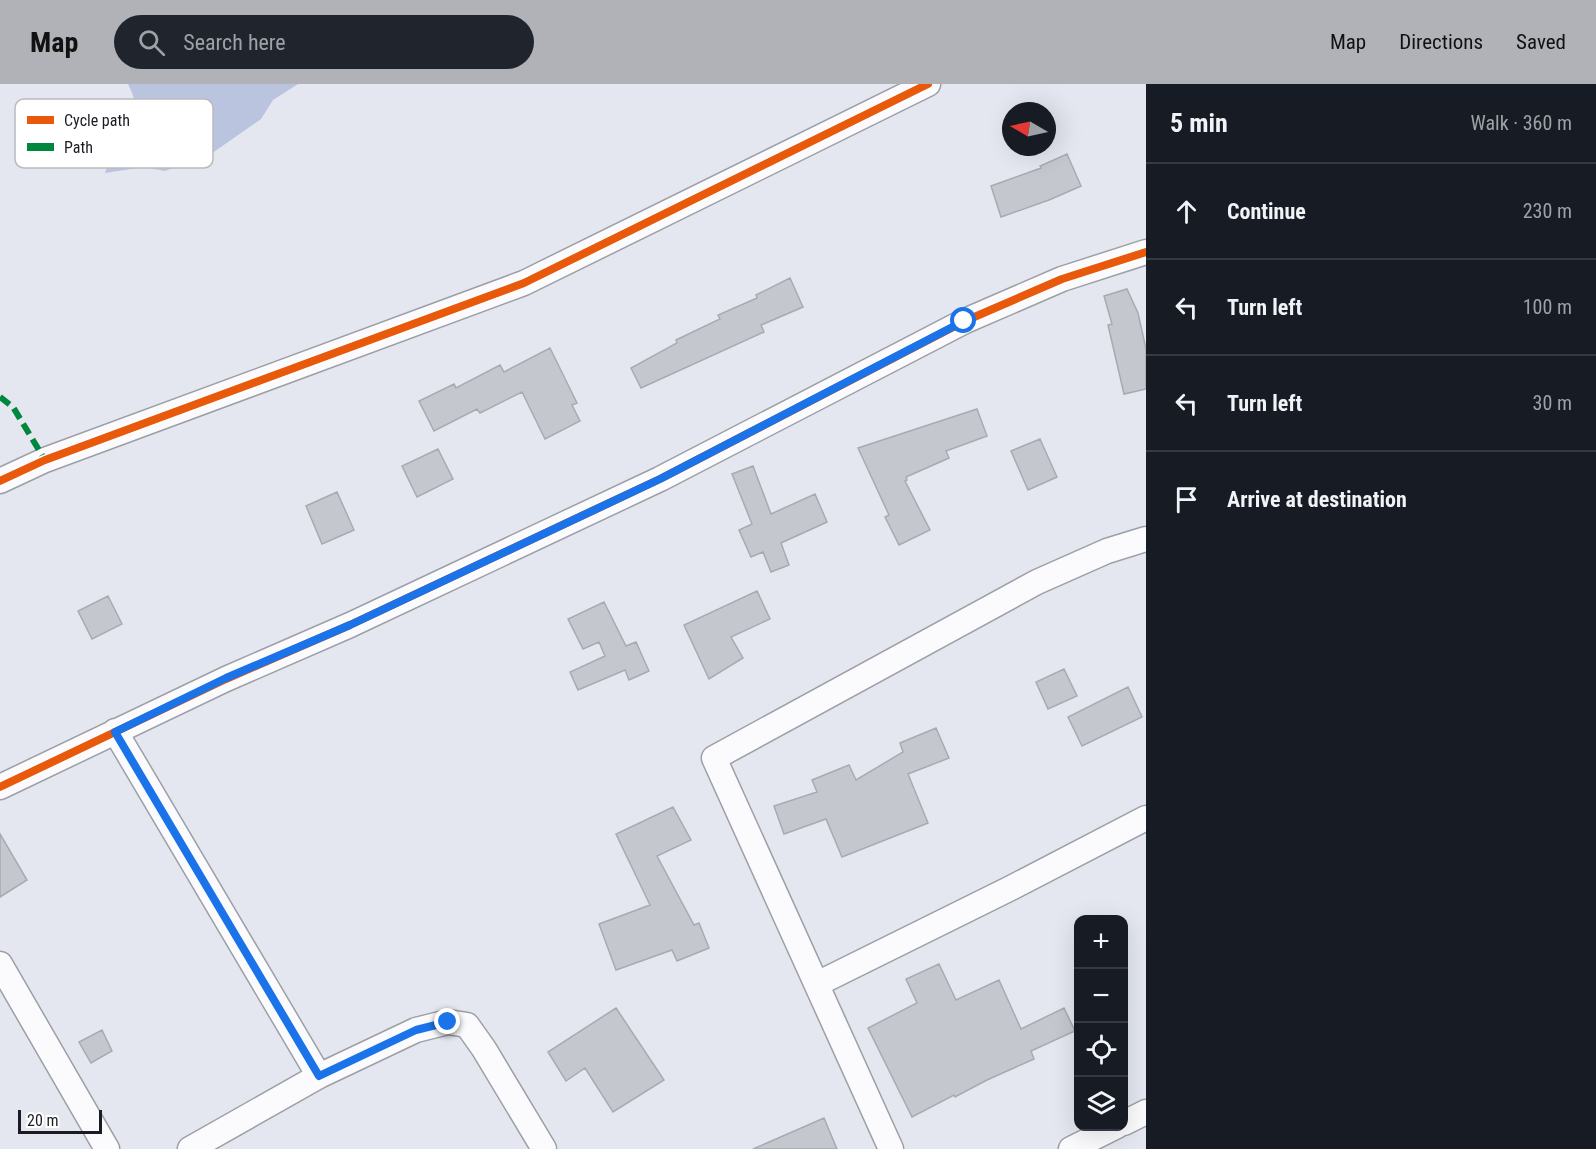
<!DOCTYPE html>
<html lang="en">
<head>
<meta charset="utf-8">
<style>
	:root { --surface:#171b24; --page:#20242c; --text:#f1f3f6; --muted:#9ea1a6; --line:#363941; --accent:#b0b2b7 }
	body { margin:0; font-family:"Roboto Condensed",sans-serif; background:var(--page); color:var(--text) }
	.controls { position:absolute; right:18px; bottom:18px; display:grid; overflow:hidden; border-radius:12px; box-shadow:0 6px 24px #0002 }
	.controls button { width:54px; height:54px; display:grid; place-items:center; padding:0; border:0; border-bottom:2px solid var(--line); background:var(--surface); color:var(--text); font:30px sans-serif }
	.compass { position:absolute; left:1002px; top:18px; width:54px; height:54px; border-radius:50%; background:var(--surface); box-shadow:0 6px 24px #0002; rotate:279deg }
	.scale { position:absolute; left:18px; bottom:15px; width:84px; box-sizing:border-box; padding-left:6px; border:3px solid #1a1c22; border-top:0; font-size:16px; line-height:21px; white-space:nowrap; color:#1a1c22; -webkit-text-stroke:4px #fff; paint-order:stroke }
	.stop { position:absolute; width:18px; height:18px; margin:-14px; border:4px solid #1a73e8; border-radius:50%; background:#fff }
	.stop.end { background:#1a73e8; border-color:#fff; box-shadow:0 2px 6px #0008 }
	.list { margin:0; padding:0; list-style:none }
	h2 { display:flex; justify-content:space-between; align-items:center; height:78px; margin:0; padding:0 24px; font-size:26px }
	h2 small { font-size:20px; font-weight:400; color:var(--muted) }
	.list li { display:grid; grid-template-columns:39px 1fr auto; gap:18px; align-items:center; box-sizing:border-box; height:96px; padding:0 24px; border-top:2px solid var(--line) }
	.list b { display:block; font-size:22px; white-space:nowrap }
	.list em { font-size:20px; font-style:normal; color:var(--muted) }
	.icon { flex:none; width:33px; height:33px; fill:none; stroke:currentColor; stroke-width:2; stroke-linecap:round; stroke-linejoin:round }
	.map { position:relative; flex:none; width:1146px; height:1065px; overflow:hidden }
	header { display:flex; align-items:center; gap:36px; box-sizing:border-box; height:84px; padding:0 30px; background:var(--accent); color:#111 }
	header strong { font-size:28px }
	nav { display:flex; gap:33px; margin-inline-start:auto; font-size:21px }
	.search { width:420px; height:54px; background:var(--page); display:flex; align-items:center; gap:15px; box-sizing:border-box; padding:0 21px; border-radius:33px; color:var(--muted); font-size:22px }
	main { display:flex }
	aside { flex:1; background:var(--surface) }
	.map>svg:first-child { display:block }
	.water { fill:#bac4df }
	.building { fill:#c5c7ce; stroke:#a8aab1; stroke-width:1.5 }
	.lines { fill:none; stroke-linecap:round; stroke-linejoin:round }
	.minor-casing { stroke:#9c9fa6; stroke-width:27 }
	.minor { stroke:#fbfbfd; stroke-width:24 }
	.quiet { stroke:#00873e; stroke-width:6; stroke-dasharray:12 6; stroke-linecap:butt }
	.cycleway-casing { stroke:#fff; stroke-width:11 }
	.cycleway { stroke:#e8590c; stroke-width:8 }
	.route { stroke:#1a73e8; stroke-width:8 }
	.key { fill:#fff; stroke:#babbbd; stroke-width:1.5 }
	.key-label { font-size:16px; fill:#1a1c22 }
</style>
</head>
<body>
<header>
<strong>Map</strong>
<div class="search"><svg class="icon" aria-label="search" viewBox="0 0 24 24"><circle cx="10" cy="10" r="6"/><path d="M15 15l6 6"/></svg>Search here</div>
<nav><a>Map</a><a>Directions</a><a>Saved</a></nav>
</header>
<main>
<div class="map">
<svg width="1146" height="1065" viewBox="0 0 1146 1065">
	<rect width="100%" height="100%" fill="#e4e7f0"/>
	<!-- water -->
	<path class="water" d="M128,0H298L273,16L261,35L208,72L165,87L144,83L105,89C117,53 151,45 128,0Z"/>
	<!-- building -->
	<path class="building" d="M1067,70L1081,102L1049,116L1001,133L991,102L1041,84L1040,82Z
		M790,194L803,223L761,241L764,248L641,304L631,284L677,259L676,256L720,235L718,231L757,214L756,211Z
		M1127,205L1138,229L1146,265V305L1124,310L1108,241L1112,240L1104,212Z
		M550,264L577,319L572,321L580,337L545,355L522,308L480,329L477,325L434,347L419,317L454,300L456,304L500,281L504,288Z
		M977,325L987,352L946,367L949,374L906,393L907,396L905,397L930,446L899,461L885,433L889,431L858,364Z
		M1040,355L1057,393L1028,406L1011,367Z
		M438,365L453,395L417,413L402,382Z
		M753,382L771,430L815,410L827,438L781,459L789,481L771,488L763,468L751,473L739,446L752,440L732,390Z
		M337,408L354,446L322,460L306,422Z
		M757,507L770,535L731,553L743,574L709,595L684,541Z
		M108,512L122,540L92,555L78,527Z
		M604,518L626,562L636,558L649,587L629,596L625,586L578,606L570,588L605,572L599,558L583,565L568,535Z
		M1064,585L1077,612L1048,625L1036,598Z
		M1128,603L1142,633L1082,662L1068,633Z
		M936,644L949,674L908,690L928,739L842,773L826,735L784,750L774,722L817,708L812,696L849,681L856,696L903,668L900,659Z
		M673,723L691,756L657,772L694,841L699,839L709,864L677,877L672,866L616,886L599,840L650,821L616,750Z
		M0,750L27,796L0,813Z
		M939,880L956,916L999,896L1021,945L1064,924L1075,947L1031,967L1034,975L987,996L955,1013L954,1011L912,1033L868,944L917,919L906,895Z
		M616,924L664,996L613,1028L585,984L566,997L548,968Z
		M102,946L112,967L91,979L79,958Z
		M824,1034L837,1065H753Z"/>
	<g class="lines">
		<!-- minor casing -->
		<g class="minor-casing">
			<path id="minor" d="M0,397L45,376L524,199L928,0
				M115,647L319,992
				M0,703L226,595L350,541L660,395L965,237L1062,195L1146,168
				M0,880L107,1065
				M817,900L1011,804L1146,734
				M1124,1039L1146,1028
				M190,1065L319,992L416,946L448,938L467,941L484,965L544,1065
				M891,1065L714,674L1037,498L1107,467L1146,455
				M1071,1065L1117,1042"/>
		</g>
		<!-- minor -->
		<use href="#minor" class="minor"/>
		<!-- quiet -->
		<path class="quiet" d="M0,313L13,323L45,376"/>
		<!-- cycleway casing -->
		<g class="cycleway-casing">
			<path id="cycleway" d="M0,397L45,376L524,199L928,0
				M0,703L226,595L350,541L660,395L965,237L1062,195L1146,168"/>
		</g>
		<!-- cycleway -->
		<use href="#cycleway" class="cycleway"/>
	</g>
	<g class="lines">
		<!-- route -->
		<path class="route" d="M448,938L416,946L319,992L115,648L226,594L350,541L660,395L964,237"/>
	</g>
	<!-- legend -->
	<rect x="15" y="15" width="198" height="69" rx="9" class="key"/>
	<rect x="27" y="32" width="27" height="8" fill="#e8590c"/>
	<rect x="27" y="59" width="27" height="8" fill="#00873e"/>
	<g class="key-label">
		<text x="64" y="42">Cycle path</text>
		<text x="64" y="69">Path</text>
	</g>
</svg>
<div class="controls">
<button>+</button>
<button>−</button>
<button><svg class="icon" aria-label="locate" viewBox="0 0 24 24"><circle cx="12" cy="12" r="6"/><path d="M12 2v4M12 18v4M2 12h4M18 12h4"/></svg></button>
<button><svg class="icon" aria-label="layers" viewBox="0 0 24 24"><path d="M12 4l9 5-9 5-9-5zM3 14l9 5 9-5"/></svg></button>
</div>
<svg class="compass" viewBox="-18 -18 36 36"><path d="M0-13l5 13h-10z" fill="#e53935"/><path d="M0 13l5-13h-10z" fill="#9ea1a6"/></svg>
<div class="scale">20 m</div>
<div class="stop" style="left:964px;top:237px"></div>
<div class="stop end" style="left:448px;top:938px"></div>
</div>
<aside>
<h2>5 min<small>Walk · 360 m</small></h2>
<ul class="list">
<li><svg class="icon" aria-label="ahead" viewBox="0 0 24 24"><path d="M12 20V5M6 11l6-6 6 6"/></svg><div><b>Continue</b></div><em>230 m</em></li>
<li><svg class="icon" aria-label="left" viewBox="0 0 24 24"><path d="M17 20v-9H6M10 6l-5 5 5 5"/></svg><div><b>Turn left</b></div><em>100 m</em></li>
<li><svg class="icon" aria-label="left" viewBox="0 0 24 24"><path d="M17 20v-9H6M10 6l-5 5 5 5"/></svg><div><b>Turn left</b></div><em>30 m</em></li>
<li><svg class="icon" aria-label="arrive" viewBox="0 0 24 24"><path d="M6 21V4h12l-3 4 3 4H6"/></svg><div><b>Arrive at destination</b></div></li>
</ul>
</aside>
</main>
</body>
</html>
